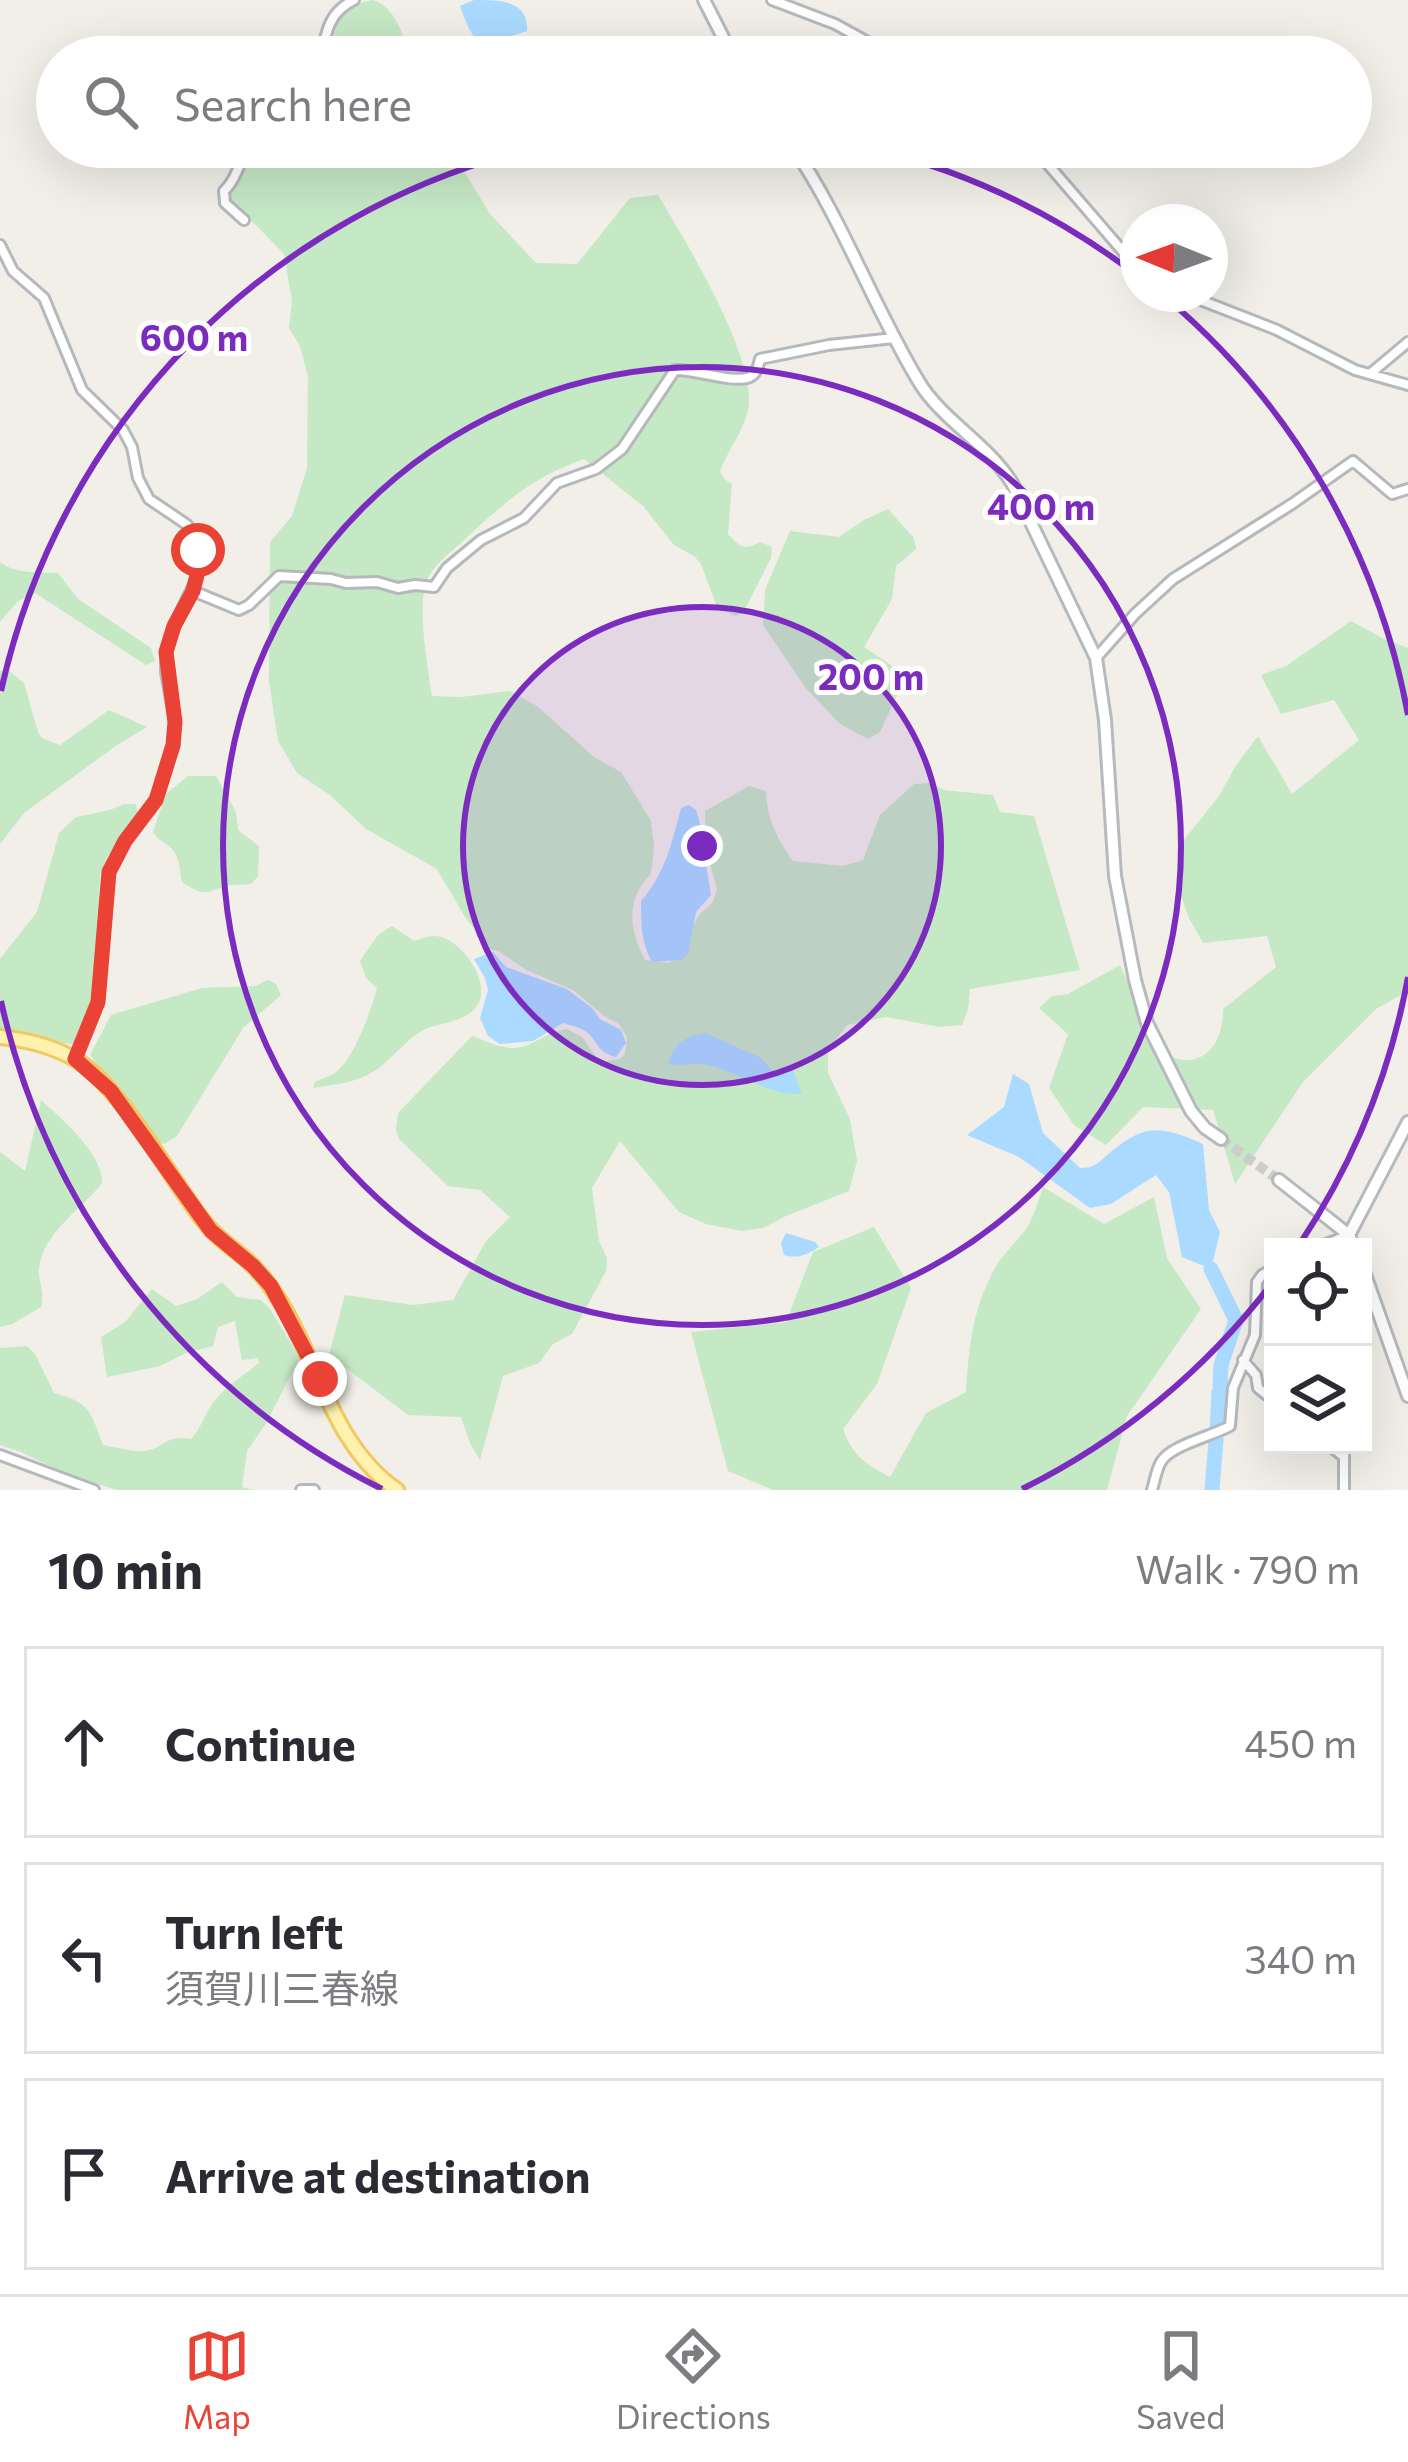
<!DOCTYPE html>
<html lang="en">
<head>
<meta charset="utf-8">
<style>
	:root { --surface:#fff; --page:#f7f7f7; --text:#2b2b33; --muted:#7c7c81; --line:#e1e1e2; --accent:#ea4335 }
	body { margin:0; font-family:Commissioner,"Noto Sans JP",sans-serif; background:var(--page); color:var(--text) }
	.controls { position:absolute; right:36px; bottom:36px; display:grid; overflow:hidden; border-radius:0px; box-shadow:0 12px 48px #0002 }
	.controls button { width:108px; height:108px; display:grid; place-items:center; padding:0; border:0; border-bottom:3px solid var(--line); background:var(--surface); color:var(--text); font:60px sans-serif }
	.compass { position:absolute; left:1120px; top:204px; width:108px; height:108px; border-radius:50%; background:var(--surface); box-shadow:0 12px 48px #0002; rotate:271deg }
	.stop { position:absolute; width:36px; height:36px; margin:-27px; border:9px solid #ea4335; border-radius:50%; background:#fff }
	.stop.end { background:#ea4335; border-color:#fff; box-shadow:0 3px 12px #0008 }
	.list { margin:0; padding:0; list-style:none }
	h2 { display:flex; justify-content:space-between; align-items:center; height:156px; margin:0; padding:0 48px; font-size:51px }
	h2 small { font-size:39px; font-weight:400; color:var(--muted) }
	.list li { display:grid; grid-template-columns:78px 1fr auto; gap:36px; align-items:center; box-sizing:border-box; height:192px; margin:0 24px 24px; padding:0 24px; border:3px solid var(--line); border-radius:0px }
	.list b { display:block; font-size:45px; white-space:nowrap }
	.list p { margin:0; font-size:39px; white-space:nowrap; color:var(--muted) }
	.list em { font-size:39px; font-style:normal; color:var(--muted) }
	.icon { flex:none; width:66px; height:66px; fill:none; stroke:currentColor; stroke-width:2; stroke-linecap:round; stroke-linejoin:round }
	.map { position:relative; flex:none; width:1408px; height:1490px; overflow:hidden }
	.search { position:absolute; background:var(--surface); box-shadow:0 12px 48px #0002; left:36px; right:36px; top:36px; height:132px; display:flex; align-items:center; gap:30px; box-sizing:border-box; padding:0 42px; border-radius:66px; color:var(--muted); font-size:45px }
	.sheet { height:804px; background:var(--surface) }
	nav { display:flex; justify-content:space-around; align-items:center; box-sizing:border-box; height:168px; border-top:3px solid var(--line); background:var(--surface); font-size:33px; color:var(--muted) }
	nav a { display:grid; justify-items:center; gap:6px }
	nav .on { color:var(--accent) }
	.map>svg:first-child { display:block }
	.green { fill:#c5e8c5 }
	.water { fill:#aadaff }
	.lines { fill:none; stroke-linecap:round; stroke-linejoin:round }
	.river { stroke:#aadaff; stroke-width:15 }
	.secondary-tunnel { stroke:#ccccc8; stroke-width:10; stroke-dasharray:10 5; stroke-linecap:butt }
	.street-casing { stroke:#b5b8bc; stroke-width:14 }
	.secondary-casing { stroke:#b6babf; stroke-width:16 }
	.primary-casing { stroke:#f2c960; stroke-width:18 }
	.street { stroke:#fff; stroke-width:8 }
	.secondary { stroke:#fff; stroke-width:10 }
	.primary { stroke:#fff2af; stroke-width:12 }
	.route { stroke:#ea4335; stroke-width:15 }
	.ring { fill:none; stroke:#7b2cbf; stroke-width:6 }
	.centre { fill:#7b2cbf; stroke:#fff; stroke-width:6 }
	.ring-label { font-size:36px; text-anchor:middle; font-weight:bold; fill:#7b2cbf; stroke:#fff; stroke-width:10; stroke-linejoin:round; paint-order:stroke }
</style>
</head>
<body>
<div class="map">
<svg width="1408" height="1490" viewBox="0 0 1408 1490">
	<rect width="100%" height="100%" fill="#f1efe8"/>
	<!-- green -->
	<path class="green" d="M373,0C395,7 404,35 409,57H327L340,14L363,2Z
		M265,147H449L490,214L536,263L577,264L630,198L658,195C685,240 759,361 748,410C743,432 728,450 720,471L724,479L732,484L728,534C740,547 744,551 760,542L772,547L771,558L743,613L735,616L717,607L701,564L694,556L674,545L643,506L584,459C530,478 503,504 462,542C451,552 436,563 429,576C415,601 428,667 432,696L461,697L510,691L537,706L594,757L621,772L651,821L654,847L651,874C625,900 629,929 645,960L669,963L682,953L689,933L699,915L713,902L717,889L706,850L705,811L749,786L766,791C767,819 777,838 793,861L843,866L863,860L880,815L914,784L930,783L944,790L993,795L1000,812L1034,816L1080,970L970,989L968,1009L962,1025L940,1027L886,1017L847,1025L828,1050V1073L850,1119L857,1161L849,1191L786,1216L763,1228L741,1231L706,1224L679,1212L620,1141L592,1188L599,1241L607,1258L606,1271L572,1334L553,1344L539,1363L503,1376L480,1460L470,1443L461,1417L408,1415L329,1355L345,1295L413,1305L453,1300L486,1241L510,1217L480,1190L448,1186L399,1139L396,1130L398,1113L472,1036C492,1043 510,1054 530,1044C543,1038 552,1031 567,1029L582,1037L597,1058L606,1061L620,1059L625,1054L627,1037L619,1024L604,1016L573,990L526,970L500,952L490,949L465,917L437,869L366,829L330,795L297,773L278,741L269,680L270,542L292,516L307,468L308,376L300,346L289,328L292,301L284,254L246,215L237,209L227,196L245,158Z
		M888,509L914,538L916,549L896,566L892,599L864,647L897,669L902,684L880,732L868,739L840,724L805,687L763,625L765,590L790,531L839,537L864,520Z
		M0,562C16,574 38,572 58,573L78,599L151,648L155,661L146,665L35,593L18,601L0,622Z
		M1351,621L1384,639L1408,648V991L1376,1009L1303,1082L1235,1184L1213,1110L1143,1107L1106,1145L1074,1125L1049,1088L1068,1034L1039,1008L1052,996L1068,994L1120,965L1157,1051C1197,1074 1223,1051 1223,1009L1276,967L1267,936L1203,943L1189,918L1178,888L1177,865L1184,840L1219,796L1235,767L1258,736L1292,794L1359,740L1334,700L1281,714L1261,675L1286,666Z
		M8,670L24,683L38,732L42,738L60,745L109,710L147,727L117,745L24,813L0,844V671Z
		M188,776H216L236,812L238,830L259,846L258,876L251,884C250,884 231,885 230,885C205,891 207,899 182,882C180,872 180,857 172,849C165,841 159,842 153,832L166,794Z
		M124,804H136L138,814L107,857L100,875L96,979L85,1026L73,1044C50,1044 24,1034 0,1031V959L37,912L59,833L76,817L110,810Z
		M392,926L414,941C424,938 431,934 441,937C463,943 491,982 478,1004C468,1021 445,1022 428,1028C408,1036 394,1058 376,1070C359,1082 333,1085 313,1088L315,1082C322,1078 329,1077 335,1073C354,1059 371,1011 377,988L366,978L360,961L378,935Z
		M268,980L276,984L281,995L243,1028L177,1136L164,1144L154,1140L90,1055L111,1015L202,988L255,986Z
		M41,1100C63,1120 103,1154 102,1183C83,1208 42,1233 39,1269C38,1283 45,1290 41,1307L12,1324L0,1327V1152L25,1171Z
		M1043,1187L1104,1224L1154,1197L1167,1258L1201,1309L1127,1416L1107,1490H773L728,1471L691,1332L786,1322L813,1252L874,1227L911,1288L877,1384L843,1429C852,1455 865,1464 890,1477L926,1413L966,1392C969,1347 972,1311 994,1270C1003,1252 1020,1240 1029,1224C1035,1213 1039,1199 1043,1187Z
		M222,1282L237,1297L261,1300L270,1309L300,1358L265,1425L247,1451L242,1487L252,1490H117L66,1474L21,1452L0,1445V1348L27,1346L35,1354L54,1393C91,1403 90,1411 103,1445C116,1447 131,1452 144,1451C164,1449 165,1434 191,1439C202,1427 204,1415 213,1403C226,1385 241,1378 259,1363L258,1358L242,1360L235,1321L218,1327L213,1346L186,1353L160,1366L107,1377L101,1337L125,1322L152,1289L176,1306L197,1299Z"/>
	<!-- water -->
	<path class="water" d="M474,0C500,0 529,0 527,31C482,45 477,55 460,6Z
		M689,805L696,810L699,819L711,895L696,912L688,954L682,960L652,962C641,943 641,923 641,901C665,874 672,842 681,808Z
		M493,952L506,967L567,989L592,1008L600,1019L621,1030L626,1043L616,1057C599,1053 599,1045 589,1034C582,1027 572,1026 563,1023L533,1041L500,1044L488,1036L480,1018L488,990L485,978L474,959Z
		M706,1033L761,1058L776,1074L792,1068L802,1094C768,1096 740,1072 707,1065C693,1061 683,1068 668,1063C676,1042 684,1037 706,1033Z
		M1013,1074L1029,1084L1043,1133L1080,1168C1092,1168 1096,1165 1105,1157C1143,1124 1158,1124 1203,1144L1209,1210L1220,1232L1211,1269L1182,1257L1169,1192L1156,1175L1111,1204L1090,1208L1019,1157L967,1135L1004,1107Z
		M786,1233L815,1242L819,1247C807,1255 797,1259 784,1255L781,1243Z"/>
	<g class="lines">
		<!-- river -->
		<path class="river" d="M1211,1269L1236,1320L1221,1365L1220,1385
			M1217,1430L1219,1392
			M1212,1490L1216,1440"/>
		<!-- secondary-tunnel -->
		<path class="secondary-tunnel" d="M1221,1139L1279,1180"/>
		<!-- street casing -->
		<g class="street-casing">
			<path id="street" d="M772,0L835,24L895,57
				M321,57C326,32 329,12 354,0
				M1033,147L1138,269
				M244,220L225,203L224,191C242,174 232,163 258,147
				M0,245L13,271L44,298L82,390L123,430L132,447L138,478L149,499L186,524L194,533L198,551L197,578L174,626L166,652V672L175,722L174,745L156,800L125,841L109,872L98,1002L75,1059
				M1185,294L1277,330L1355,370L1408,385
				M1371,373L1408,342
				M193,591L239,610L249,605L279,576L331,579L346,583L377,582L398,588L415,585L434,587L447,568L481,540L524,518L557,483L596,469L622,449L675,370C694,369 733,384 750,377C757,373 758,367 760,359L829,345L894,338
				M1096,658L1135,614L1173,579L1292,504L1353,461L1392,494L1408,489
				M1319,1247L1349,1235
				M1243,1360L1256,1375L1258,1388L1273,1400
				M1329,1445L1344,1457
				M1344,1445V1490
				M0,1455L94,1490
				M301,1490H314
				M1152,1490C1155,1481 1156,1470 1161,1462C1169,1446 1212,1436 1230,1426L1233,1388L1255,1335L1257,1282L1262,1275L1273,1269"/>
		</g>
		<!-- secondary casing -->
		<g class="secondary-casing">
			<path id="secondary" d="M704,0L733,57
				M793,147C843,221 873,306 919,382C942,420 987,443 1012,483L1096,658L1105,720L1115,876L1135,980L1147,1023L1191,1111L1205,1128L1221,1139
				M1279,1180L1349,1235L1354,1247
				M1349,1235L1408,1122
				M1363,1269L1408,1396"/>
		</g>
		<!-- primary casing -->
		<g class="primary-casing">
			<path id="primary" d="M0,1037C28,1040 54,1046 78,1061C123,1090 168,1175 202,1219C215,1237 233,1248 249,1262C265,1277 277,1295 287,1313C321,1374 337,1449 397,1490"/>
		</g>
		<!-- street -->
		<use href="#street" class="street"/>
		<!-- secondary -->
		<use href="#secondary" class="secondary"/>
		<!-- primary -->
		<use href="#primary" class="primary"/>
	</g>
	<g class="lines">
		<!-- route -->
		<path class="route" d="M198,550L199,567L193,591L174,626L166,652L175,722L173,745L156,800L125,841L109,872L98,1002L75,1059L111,1091L211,1231L253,1266L271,1286L320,1379"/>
	</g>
	<!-- distance rings -->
	<circle cx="702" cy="846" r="239" fill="#7b2cbf" fill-opacity=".12"/>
	<g class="ring">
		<circle cx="702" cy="846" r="239"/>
		<circle cx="702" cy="846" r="479"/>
		<path d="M1408 977A718 718 0 0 1 1301 1242M1272 1283A718 718 0 0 1 1022 1489M382 1489A718 718 0 0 1 1 1001M1 691A718 718 0 0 1 534 148M870 148A718 718 0 0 1 1134 273M1164 296A718 718 0 0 1 1408 715"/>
	</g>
	<circle cx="702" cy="846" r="18" class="centre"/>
	<g class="ring-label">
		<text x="194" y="351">600 m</text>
		<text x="1041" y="520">400 m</text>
		<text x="871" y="690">200 m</text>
	</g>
</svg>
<div class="controls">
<button><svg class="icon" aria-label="locate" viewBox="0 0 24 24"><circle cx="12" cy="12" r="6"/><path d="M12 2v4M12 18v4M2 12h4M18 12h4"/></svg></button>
<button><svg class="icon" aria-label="layers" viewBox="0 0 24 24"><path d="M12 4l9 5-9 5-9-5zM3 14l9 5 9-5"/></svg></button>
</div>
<svg class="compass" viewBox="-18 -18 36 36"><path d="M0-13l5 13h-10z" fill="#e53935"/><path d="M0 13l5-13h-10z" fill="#7c7c81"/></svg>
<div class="stop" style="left:198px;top:550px"></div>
<div class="stop end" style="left:320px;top:1379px"></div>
<div class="search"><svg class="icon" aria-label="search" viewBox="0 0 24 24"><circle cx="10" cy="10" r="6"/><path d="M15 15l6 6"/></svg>Search here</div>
</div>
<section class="sheet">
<h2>10 min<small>Walk · 790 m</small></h2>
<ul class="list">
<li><svg class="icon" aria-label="ahead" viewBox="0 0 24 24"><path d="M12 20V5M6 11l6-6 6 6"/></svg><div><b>Continue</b></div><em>450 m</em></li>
<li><svg class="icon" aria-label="left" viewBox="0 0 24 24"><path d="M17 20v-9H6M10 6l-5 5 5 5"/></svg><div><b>Turn left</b><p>須賀川三春線</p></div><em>340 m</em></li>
<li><svg class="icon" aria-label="arrive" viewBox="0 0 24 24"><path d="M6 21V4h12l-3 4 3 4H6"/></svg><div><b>Arrive at destination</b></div></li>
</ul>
</section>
<nav>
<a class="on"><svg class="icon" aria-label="map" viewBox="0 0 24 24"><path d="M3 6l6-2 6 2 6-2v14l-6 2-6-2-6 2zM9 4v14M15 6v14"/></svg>Map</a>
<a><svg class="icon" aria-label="directions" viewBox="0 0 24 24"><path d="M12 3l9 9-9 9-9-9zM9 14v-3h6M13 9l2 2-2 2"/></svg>Directions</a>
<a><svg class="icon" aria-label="saved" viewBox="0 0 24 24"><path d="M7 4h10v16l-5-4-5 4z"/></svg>Saved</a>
</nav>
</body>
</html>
